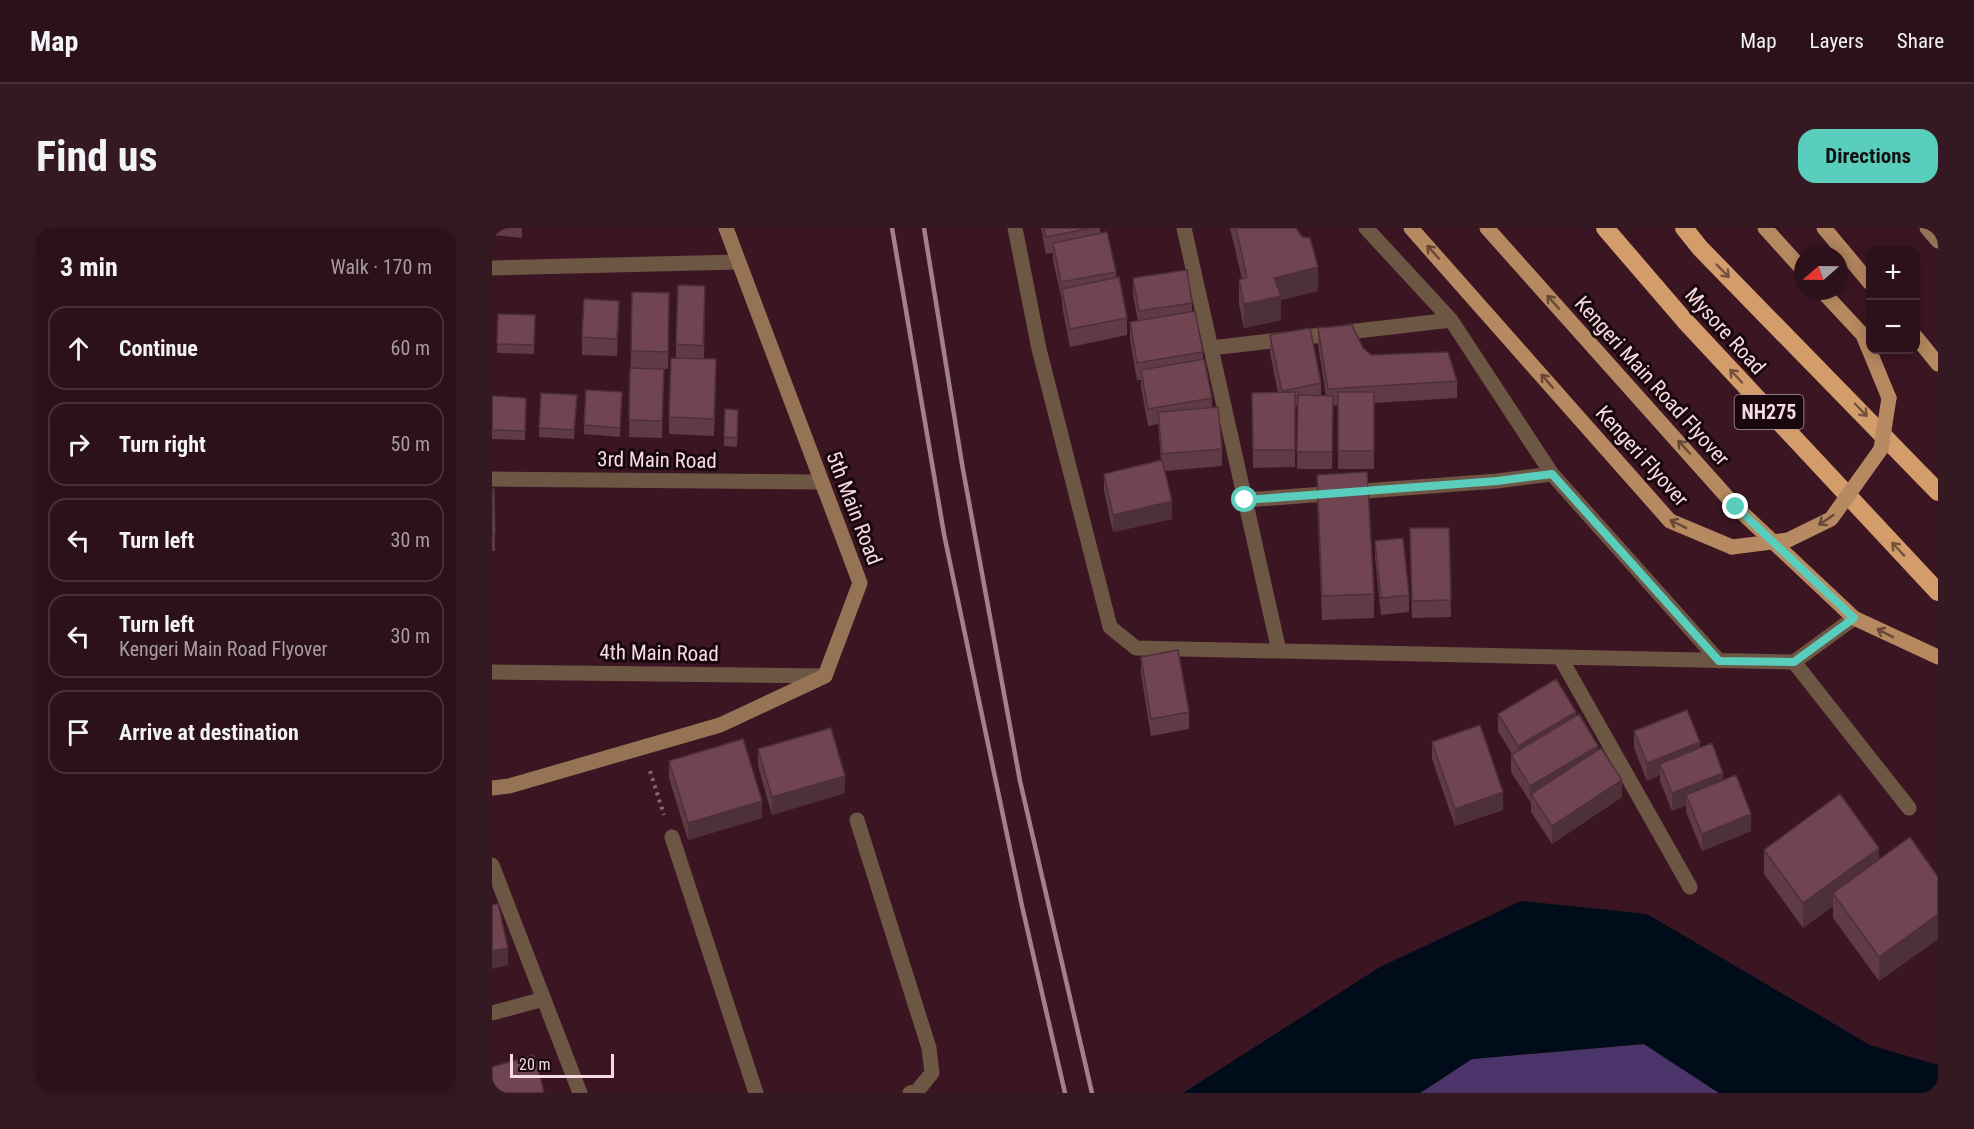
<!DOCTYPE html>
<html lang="en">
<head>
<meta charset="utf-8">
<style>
	:root { --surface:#2c101a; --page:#341923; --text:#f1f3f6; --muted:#a69da2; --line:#483039; --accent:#5acebd }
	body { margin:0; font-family:"Roboto Condensed",sans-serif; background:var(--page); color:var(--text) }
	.controls { position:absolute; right:18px; top:18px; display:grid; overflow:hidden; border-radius:12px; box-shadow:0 3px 15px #0003 }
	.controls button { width:54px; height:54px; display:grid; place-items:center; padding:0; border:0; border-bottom:2px solid var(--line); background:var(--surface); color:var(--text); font:30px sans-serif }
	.compass { position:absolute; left:1302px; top:18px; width:54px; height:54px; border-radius:50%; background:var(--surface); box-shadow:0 3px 15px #0003; rotate:250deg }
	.scale { position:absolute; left:18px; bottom:15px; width:104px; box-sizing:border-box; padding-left:6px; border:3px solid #f6dce2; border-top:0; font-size:16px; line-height:21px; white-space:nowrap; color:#f6dce2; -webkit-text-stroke:4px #18080c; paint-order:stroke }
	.stop { position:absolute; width:18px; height:18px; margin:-14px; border:4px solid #5acebd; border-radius:50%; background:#fff }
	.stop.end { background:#5acebd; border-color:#fff; box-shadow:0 2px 6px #0008 }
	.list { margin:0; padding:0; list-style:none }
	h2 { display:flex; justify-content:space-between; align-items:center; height:78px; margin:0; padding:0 24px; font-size:26px }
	h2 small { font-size:20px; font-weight:400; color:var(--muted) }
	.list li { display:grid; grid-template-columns:39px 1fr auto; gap:18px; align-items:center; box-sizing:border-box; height:84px; margin:0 12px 12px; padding:0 12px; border:2px solid var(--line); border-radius:18px }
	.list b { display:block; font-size:22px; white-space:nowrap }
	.list p { margin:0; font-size:20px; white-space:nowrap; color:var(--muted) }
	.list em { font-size:20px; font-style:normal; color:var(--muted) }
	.icon { flex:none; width:33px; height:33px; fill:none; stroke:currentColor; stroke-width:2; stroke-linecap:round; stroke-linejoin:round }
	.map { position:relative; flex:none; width:1446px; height:865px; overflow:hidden; border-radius:18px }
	header { display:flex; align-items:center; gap:36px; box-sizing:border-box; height:84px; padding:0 30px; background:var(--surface); border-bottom:2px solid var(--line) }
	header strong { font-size:28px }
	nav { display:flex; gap:33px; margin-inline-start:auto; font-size:21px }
	.intro { display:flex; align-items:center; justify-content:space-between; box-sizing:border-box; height:144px; padding:0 36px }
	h1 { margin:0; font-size:42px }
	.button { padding:15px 27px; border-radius:18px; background:var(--accent); color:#111; font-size:21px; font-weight:700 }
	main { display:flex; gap:36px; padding:0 36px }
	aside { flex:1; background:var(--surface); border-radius:18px; box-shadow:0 3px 15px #0003 }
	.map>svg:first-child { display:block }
	.grass { fill:#4b3469 }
	.water { fill:#000c19 }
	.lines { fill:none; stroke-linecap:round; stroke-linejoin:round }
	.path { stroke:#85656e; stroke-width:4; stroke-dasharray:3 4.5; stroke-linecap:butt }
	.street { stroke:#6d5744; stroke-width:15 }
	.secondary { stroke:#967354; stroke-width:15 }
	.primary { stroke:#b68960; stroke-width:15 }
	.highway { stroke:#d39c6b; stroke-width:18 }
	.rail { stroke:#a1828b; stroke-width:4.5 }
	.primary-bridge { stroke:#b68960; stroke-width:15 }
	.wall { fill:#603b46 }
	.shaded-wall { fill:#4e3039 }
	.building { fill:#704551; stroke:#4e3039; stroke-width:1.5 }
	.oneway { stroke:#674836 }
	.oneway2 { stroke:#76523c }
	.route { stroke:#5acebd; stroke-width:8 }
	.labels { text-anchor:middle; stroke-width:6; stroke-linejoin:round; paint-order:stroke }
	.shield { fill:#18080c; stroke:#b39ca2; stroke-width:1.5 }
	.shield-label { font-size:20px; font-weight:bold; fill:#f6dce2 }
	.street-label { font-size:21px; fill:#f6dce2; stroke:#18080c }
</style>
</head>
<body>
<header>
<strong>Map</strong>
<nav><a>Map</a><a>Layers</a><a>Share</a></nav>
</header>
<div class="intro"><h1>Find us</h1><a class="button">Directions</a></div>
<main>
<aside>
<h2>3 min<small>Walk · 170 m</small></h2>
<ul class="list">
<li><svg class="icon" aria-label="ahead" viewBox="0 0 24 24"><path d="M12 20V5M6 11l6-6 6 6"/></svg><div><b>Continue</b></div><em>60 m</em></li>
<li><svg class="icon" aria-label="right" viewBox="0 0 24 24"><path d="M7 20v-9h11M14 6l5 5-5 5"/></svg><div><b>Turn right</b></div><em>50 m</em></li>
<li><svg class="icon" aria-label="left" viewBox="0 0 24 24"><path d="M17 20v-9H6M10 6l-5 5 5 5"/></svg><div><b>Turn left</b></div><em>30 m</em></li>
<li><svg class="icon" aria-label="left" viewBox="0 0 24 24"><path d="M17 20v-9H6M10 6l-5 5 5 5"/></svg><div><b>Turn left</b><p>Kengeri Main Road Flyover</p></div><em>30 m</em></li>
<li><svg class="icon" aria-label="arrive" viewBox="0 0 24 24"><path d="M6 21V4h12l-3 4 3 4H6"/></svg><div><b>Arrive at destination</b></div></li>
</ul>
</aside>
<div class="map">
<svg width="1446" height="865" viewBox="0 0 1446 865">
	<rect width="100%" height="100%" fill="#3b1622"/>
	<!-- grass -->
	<path class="grass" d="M1152,816L1227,865H928L980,831Z"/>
	<!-- water -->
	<path class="water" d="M1029,673L1155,686L1378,817L1446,837V865H1227L1152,816L980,831L928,865H691L888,739Z"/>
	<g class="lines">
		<!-- path -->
		<path class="path" d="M158,543L172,587"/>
		<!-- street -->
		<path class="street" d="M523,0L547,121L618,399L644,420L1302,434L1362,390
			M692,0L787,423
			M874,0L959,92
			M0,40L246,34
			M719,120L959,92L1060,246L1227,433
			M0,251L330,254
			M753,272L1005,253L1060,246
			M1068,429L1198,659
			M1302,434L1417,580
			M0,444L333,448
			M365,592L437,820L440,845L425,863L418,865
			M180,609L264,865
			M0,637L88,865
			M0,785L52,771"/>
		<!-- secondary -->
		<path class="secondary" d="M1435,0L1446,13
			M0,560L17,558L228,497L333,448L368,355L234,0"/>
		<!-- primary -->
		<path class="primary" d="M919,0L1178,293L1240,319
			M995,0L1244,279L1362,390L1446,429
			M1273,0L1311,42
			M1332,0L1378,55
			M1330,63L1371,107L1397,170
			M1424,109L1446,136"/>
		<!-- highway -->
		<path class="highway" d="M1113,0L1193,93L1446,364
			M1192,0L1208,20L1446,264"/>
		<!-- rail -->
		<path class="rail" d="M400,0L452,306L530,678L573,865
			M432,0L470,236L528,553L600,865"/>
		<!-- primary-bridge -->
		<path class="primary-bridge" d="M1240,319L1296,312L1339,291L1389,221L1397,170"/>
	</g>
	<!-- wall -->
	<path class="wall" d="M0,0H30V10L0,7Z
		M549,0H608V6L624,44V50L635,90V107L578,119L570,78V72L561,33V25L554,26Z
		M738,0H804L826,63L789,72V92L752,100L747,76V52L750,51Z
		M641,50L700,75V84L711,124V131L720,170V180L730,221V238L673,243L680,291L621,304L612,263V246L669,233L666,196L656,198L649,159V152H645L638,112V94L646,93L641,68Z
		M213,75L212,130L224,148L222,208L177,206V189L184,130V116Z
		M177,83L176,141H172L170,210L137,209L139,123Z
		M6,86L43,87L42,126L5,125Z
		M127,90L125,128L90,127V109Z
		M826,100L871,120L879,127L965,153V170L882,175V241H846V177L841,178L840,241H805L806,177L803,178V239L761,240L760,165H786L778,125V107L829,155V168H834L826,117Z
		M0,168L34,170L33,212L0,211Z
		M130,173L128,209L92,206V197Z
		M85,176L82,211L47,209V200Z
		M233,181L246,182L245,219L232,218Z
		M825,247L882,366V390L830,392L825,271Z
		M0,261H2L3,323H0Z
		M918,300H957L959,389L920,390Z
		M883,313L917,367V384L889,387L883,330Z
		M649,429L697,484V501L659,508L649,446Z
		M1006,486L1084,488L1106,522L1130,569L1060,616L1039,584V575L1019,544V527L1020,526L1006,503Z
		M1142,503L1208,520L1231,552L1259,603L1210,623L1194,584V577L1180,583L1168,553V547L1155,553L1142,520Z
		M940,514L1011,582L963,598L940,531Z
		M266,521L353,565L280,587L266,538Z
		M177,533L270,590L196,612L177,550Z
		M1272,622L1387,632L1446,649V711L1387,753L1341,690V678L1311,700L1272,646Z"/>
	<!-- shaded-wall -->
	<path class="shaded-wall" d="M826,39V63L789,72V92L752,100V76L782,50Z
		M224,131V148L222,208V191Z
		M680,273V291L621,304V287Z
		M1084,484V501L1026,535V518Z
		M1208,514V531L1168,536V547L1155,553V535Z
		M1106,518V535L1039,566L1038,576V558Z
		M1231,545V562L1194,567V577L1180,583V565Z
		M353,548V565L280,587V569Z
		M1130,552V569L1060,616V598Z
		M1011,564V582L963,598V581Z
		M270,573V590L196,612V595Z
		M1259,586V603L1210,623V606Z
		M1387,620V644L1341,665V678L1311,700V675Z
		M1446,686V711L1387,753V729Z
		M16,720V737L0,741V723Z"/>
	<!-- building -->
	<path class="building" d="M552,0H599L554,9Z
		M744,0H804L810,9L818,10L826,39L782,50L789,68L752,76L747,52L755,49Z
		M615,4L624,44L569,54L561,15Z
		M695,42L700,75L647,83L641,50Z
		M627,49L635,90L578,101L570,61Z
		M186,57L213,58L211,118L184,116Z
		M140,64L177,65L176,124L139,123Z
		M92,71L127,73L125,111L90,109Z
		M703,83L711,124L645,135L638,94Z
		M6,86L43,87L42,117L5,116Z
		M860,97L871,120L879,127L956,124L965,153L836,161L826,100Z
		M818,100L829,155L790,163L778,107Z
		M179,130L224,131L222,191L177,189Z
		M712,131L720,170L656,181L649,142Z
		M138,140L172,141L170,193L137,192Z
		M94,162L130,164L128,200L92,197Z
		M803,164V222H761L760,165Z
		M846,164H882V223H846Z
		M49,165L85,167L82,202L47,200Z
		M806,167L841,168L840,224H805Z
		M0,168L34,170L33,203L0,202Z
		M726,179L730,221L670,226L666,184Z
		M233,181L246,182L245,210L232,209Z
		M670,232L680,273L621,287L612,246Z
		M875,244L882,366L830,368L825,247Z
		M0,261H2L3,306H0Z
		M918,300H957L959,372L920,373Z
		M911,310L917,367L889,370L883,313Z
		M686,422L697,484L659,491L649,429Z
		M1064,451L1084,484L1026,518L1006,486Z
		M1195,482L1208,514L1155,535L1142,503Z
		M1087,486L1106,518L1038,558L1019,527Z
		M988,497L1011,564L963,581L940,514Z
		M339,500L353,548L280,569L266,521Z
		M251,511L270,573L196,595L177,533Z
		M1220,515L1231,545L1180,565L1168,536Z
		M1109,520L1130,552L1060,598L1039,566Z
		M1244,547L1259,586L1210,606L1194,567Z
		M1348,566L1387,620L1311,675L1272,622Z
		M1418,609L1446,649V686L1387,729L1341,665Z
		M6,676L16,720L0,723V677Z
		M42,827L52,864L47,865H0V839Z"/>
	<!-- one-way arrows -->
	<defs><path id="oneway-shaft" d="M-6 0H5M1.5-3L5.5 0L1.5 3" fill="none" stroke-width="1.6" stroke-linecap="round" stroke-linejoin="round" transform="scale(1.5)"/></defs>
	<g class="oneway">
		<use href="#oneway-shaft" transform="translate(941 24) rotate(-132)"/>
		<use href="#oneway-shaft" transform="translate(1061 74) rotate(-132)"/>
		<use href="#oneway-shaft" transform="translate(1055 153) rotate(-131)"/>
		<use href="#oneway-shaft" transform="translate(1192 219) rotate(-132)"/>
		<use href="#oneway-shaft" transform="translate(1334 292) rotate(146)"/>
		<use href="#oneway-shaft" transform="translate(1186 296) rotate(-154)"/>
		<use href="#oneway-shaft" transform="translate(1393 405) rotate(-153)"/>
	</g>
	<g class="oneway2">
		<use href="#oneway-shaft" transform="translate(1231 43) rotate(45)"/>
		<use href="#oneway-shaft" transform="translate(1244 148) rotate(-133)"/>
		<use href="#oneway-shaft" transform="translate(1369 182) rotate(46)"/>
		<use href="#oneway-shaft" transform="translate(1406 321) rotate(-133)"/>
	</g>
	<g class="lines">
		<!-- route -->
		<path class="route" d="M753,272L1005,253L1060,246L1227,433L1302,434L1362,390L1244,279"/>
	</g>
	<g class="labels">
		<!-- shield labels -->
		<rect class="shield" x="1242.5" y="167" width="69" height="34" rx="4.5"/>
		<g class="shield-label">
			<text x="1277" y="191">NH275</text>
		</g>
		<!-- street labels -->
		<g class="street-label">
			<text transform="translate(1233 103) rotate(48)" y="7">Mysore Road</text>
			<text transform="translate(1160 153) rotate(48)" y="7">Kengeri Main Road Flyover</text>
			<text transform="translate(1150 228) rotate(48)" y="7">Kengeri Flyover</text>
			<text transform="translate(165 232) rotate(1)" y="7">3rd Main Road</text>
			<text transform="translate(362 280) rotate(69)" y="7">5th Main Road</text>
			<text transform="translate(167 425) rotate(1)" y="7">4th Main Road</text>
		</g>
	</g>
</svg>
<div class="controls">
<button>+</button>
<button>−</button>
</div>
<svg class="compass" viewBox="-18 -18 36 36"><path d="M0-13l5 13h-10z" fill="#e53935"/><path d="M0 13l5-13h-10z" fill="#a69da2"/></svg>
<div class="scale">20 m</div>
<div class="stop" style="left:753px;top:272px"></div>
<div class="stop end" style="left:1244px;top:279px"></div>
</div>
</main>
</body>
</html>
